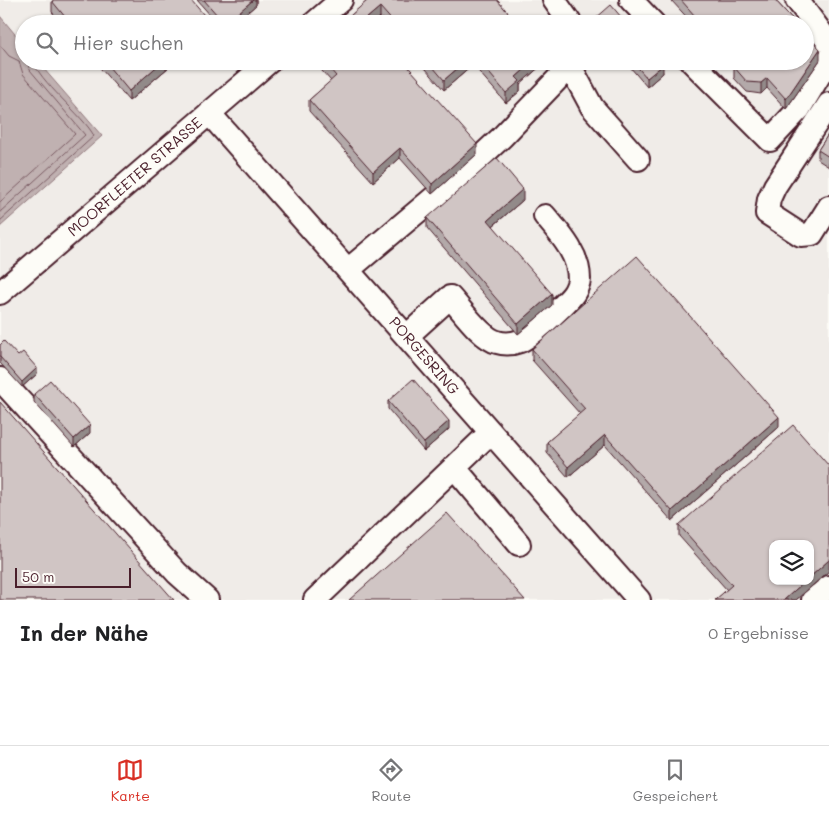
<!DOCTYPE html>
<html lang="de">
<head>
<meta charset="utf-8">
<style>
	:root { --surface:#fff; --page:#f6f6f6; --text:#202124; --muted:#757577; --line:#e0e0e0; --accent:#d93025 }
	body { margin:0; font-family:Mali,sans-serif; background:var(--page); color:var(--text) }
	.controls { position:absolute; right:15px; bottom:15px; display:grid; overflow:hidden; border-radius:10px; box-shadow:0 1px 4px #0004 }
	.controls button { width:45px; height:45px; display:grid; place-items:center; padding:0; border:0; border-bottom:1px solid var(--line); background:var(--surface); color:var(--text); font:25px sans-serif }
	.scale { position:absolute; left:15px; bottom:12px; width:116px; box-sizing:border-box; padding-left:5px; border:2px solid #4a1f2b; border-top:0; font-size:14px; line-height:18px; white-space:nowrap; color:#4a1f2b; -webkit-text-stroke:4px #fdfcf7; paint-order:stroke }
	.list { margin:0; padding:0; list-style:none }
	h2 { display:flex; justify-content:space-between; align-items:center; height:65px; margin:0; padding:0 20px; font-size:21px }
	h2 small { font-size:16px; font-weight:400; color:var(--muted) }
	.icon { flex:none; width:28px; height:28px; fill:none; stroke:currentColor; stroke-width:2; stroke-linecap:round; stroke-linejoin:round }
	.map { position:relative; flex:none; width:829px; height:600px; overflow:hidden }
	.search { position:absolute; background:var(--surface); box-shadow:0 1px 4px #0004; left:15px; right:15px; top:15px; height:55px; display:flex; align-items:center; gap:12px; box-sizing:border-box; padding:0 18px; border-radius:28px; color:var(--muted); font-size:19px }
	.sheet { height:145px; background:var(--surface) }
	nav { display:flex; justify-content:space-around; align-items:center; box-sizing:border-box; height:70px; border-top:1px solid var(--line); background:var(--surface); font-size:14px; color:var(--muted) }
	nav a { display:grid; justify-items:center; gap:2px }
	nav .on { color:var(--accent) }
	.map>svg:first-child { display:block }
	.built { fill:#f0ece8; fill-rule:evenodd }
	.water { fill:#c0b1b1; stroke:#91777b }
	.lines { fill:none; stroke-linecap:round; stroke-linejoin:round }
	.shore { stroke:#795961; stroke-width:1 }
	.minor-casing { stroke:#4a1f2b; stroke-width:26 }
	.minor { stroke:#fdfcf7; stroke-width:22 }
	.wall { fill:#b3a9a9; stroke:#4a1f2b }
	.shaded-wall { fill:#928a89; stroke:#4a1f2b }
	.building { fill:#d0c5c4; stroke:#4a1f2b }
	.labels { text-anchor:middle; stroke-width:4.5; stroke-linejoin:round; paint-order:stroke }
	.street-label { font-size:15px; fill:#4a1f2b; stroke:#fdfcf7 }
</style>
</head>
<body>
<div class="map">
<svg width="829" height="600" viewBox="0 0 829 600">
	<rect width="100%" height="100%" fill="#fdfcf7"/>
	<filter id="ink" filterUnits="userSpaceOnUse"><feTurbulence type="fractalNoise" baseFrequency=".02" numOctaves="2"/><feDisplacementMap in="SourceGraphic" scale="10" xChannelSelector="R" yChannelSelector="G"/><feConvolveMatrix kernelMatrix="1 2 1 2 8 2 1 2 1" color-interpolation-filters="sRGB"/></filter>
	<g filter="url(#ink)">
		<!-- built -->
		<path class="built" d="M0,0H829V600H0V227L102,136L37,61H805V24H24V45L0,16ZM773,544H810V581H773Z"/>
		<!-- water -->
		<path class="water" d="M0,16L24,45V61H37L102,136L0,227Z"/>
		<g class="lines">
			<!-- shore -->
			<path class="shore" d="M0,45L9,56L19,61L23,74L75,134L0,202
				M0,212L85,135L30,70L27,61
				M0,221L94,136C85,117 36,79 34,61"/>
			<!-- minor casing -->
			<g class="minor-casing">
				<path id="minor" d="M554,0L571,24
					M631,0L654,24
					M797,0L829,43
					M313,24L341,0
					M691,61L770,140L799,109L829,59
					M570,66L592,107L638,159
					M829,104L775,186L769,199L767,213L801,235L812,234L829,207
					M209,113L639,600
					M348,270L461,175L502,137L570,66L572,61
					M0,293L270,61
					M407,336L450,297C462,310 481,338 497,342C504,344 512,344 520,341C528,339 569,301 574,293C576,290 579,283 579,279C579,254 560,234 545,216
					M0,379L177,573L207,600
					M454,467L519,544
					M315,600L491,432
					M813,600L829,587"/>
			</g>
			<!-- minor -->
			<use href="#minor" class="minor"/>
		</g>
		<!-- wall -->
		<path class="wall" d="M197,0H256V5L234,24H218Z
			M366,0H497L518,24H386L380,17L373,24H350V16L366,2Z
			M671,0H775L797,24H693Z
			M52,1L210,24H62L52,12Z
			M820,60L786,109L767,88L761,94L747,92L734,78V68L727,61H805Z
			M94,61H176L129,101Z
			M313,61H403L477,154L432,194L400,158L373,182L309,111V100L331,81Z
			M419,61H543V64L520,84V91L506,103L473,65L444,90Z
			M625,61H660L663,73L647,87Z
			M829,133V167L818,160V150Z
			M523,200L493,226L552,305L518,334L427,228V218Z
			M0,345L18,356L37,374L22,387L0,363Z
			M532,349L779,427L672,521L605,445L568,477L547,453V442L580,414L532,360Z
			M34,394L90,433L74,447L34,402Z
			M388,401L449,429L424,451L388,409Z
			M679,525L829,571L796,600H715L727,590L679,536Z"/>
		<!-- shaded-wall -->
		<path class="shaded-wall" d="M253,0H256V5L234,24H225Z
			M380,7V17L373,24H360Z
			M820,49V60L786,109V99Z
			M163,61H176L129,101V91Z
			M466,61H473V65L444,90V80Z
			M534,61H543V64L520,84V91L506,103V93L516,77Z
			M663,65V73L647,87V78Z
			M767,78V88L761,94V83Z
			M477,144V154L432,194V184Z
			M400,148V158L373,182V172Z
			M523,189V200L488,230V220Z
			M552,294V305L518,334V324Z
			M37,368V374L22,387V382Z
			M779,417V427L672,521V511Z
			M449,421V429L424,451V443Z
			M90,425V433L74,447V439Z
			M605,435V445L568,477V467Z
			M829,560V571L796,600H784L805,581H810V577Z"/>
		<!-- building -->
		<path class="building" d="M54,0H191L210,22L207,24H71L52,1Z
			M204,0H253L225,24Z
			M368,0H497L518,24H395L380,7L360,24H356L350,16Z
			M681,0H775L797,24H702Z
			M611,5L627,24H599L595,19Z
			M345,20L349,24H341Z
			M805,33L820,49L786,99L767,78L761,83L747,82L734,67L738,63L737,61H805Z
			M104,61H163L129,91Z
			M323,61H403L477,144L432,184L400,148L373,172L309,100L336,76Z
			M428,61H466L444,80Z
			M479,61H534L516,77L520,81L506,93Z
			M632,61H660L663,65L647,78Z
			M829,133V157L818,150Z
			M497,158L523,189L488,220L552,294L518,324L427,218Z
			M637,256L779,417L672,511L605,435L568,467L547,442L585,409L532,349Z
			M4,341L18,356L23,352L37,368L22,382L0,357V345Z
			M413,379L449,421L424,443L388,401Z
			M50,380L90,425L74,439L34,394Z
			M0,402L174,600H0Z
			M793,425L829,466V560L810,577V544H773V581H805L784,600H715L732,585L679,525Z
			M447,513L525,600H349Z"/>
	</g>
	<g class="labels">
		<!-- street labels -->
		<g class="street-label">
			<text transform="translate(135 177) rotate(-41)" y="5">MOORFLEETER STRASSE</text>
			<text transform="translate(424 356) rotate(49)" y="5">PORGESRING</text>
		</g>
	</g>
</svg>
<div class="controls">
<button><svg class="icon" aria-label="layers" viewBox="0 0 24 24"><path d="M12 4l9 5-9 5-9-5zM3 14l9 5 9-5"/></svg></button>
</div>
<div class="scale">50 m</div>
<div class="search"><svg class="icon" aria-label="search" viewBox="0 0 24 24"><circle cx="10" cy="10" r="6"/><path d="M15 15l6 6"/></svg>Hier suchen</div>
</div>
<section class="sheet">
<h2>In der Nähe<small>0 Ergebnisse</small></h2>
<ul class="list">
</ul>
</section>
<nav>
<a class="on"><svg class="icon" aria-label="map" viewBox="0 0 24 24"><path d="M3 6l6-2 6 2 6-2v14l-6 2-6-2-6 2zM9 4v14M15 6v14"/></svg>Karte</a>
<a><svg class="icon" aria-label="directions" viewBox="0 0 24 24"><path d="M12 3l9 9-9 9-9-9zM9 14v-3h6M13 9l2 2-2 2"/></svg>Route</a>
<a><svg class="icon" aria-label="saved" viewBox="0 0 24 24"><path d="M7 4h10v16l-5-4-5 4z"/></svg>Gespeichert</a>
</nav>
</body>
</html>
